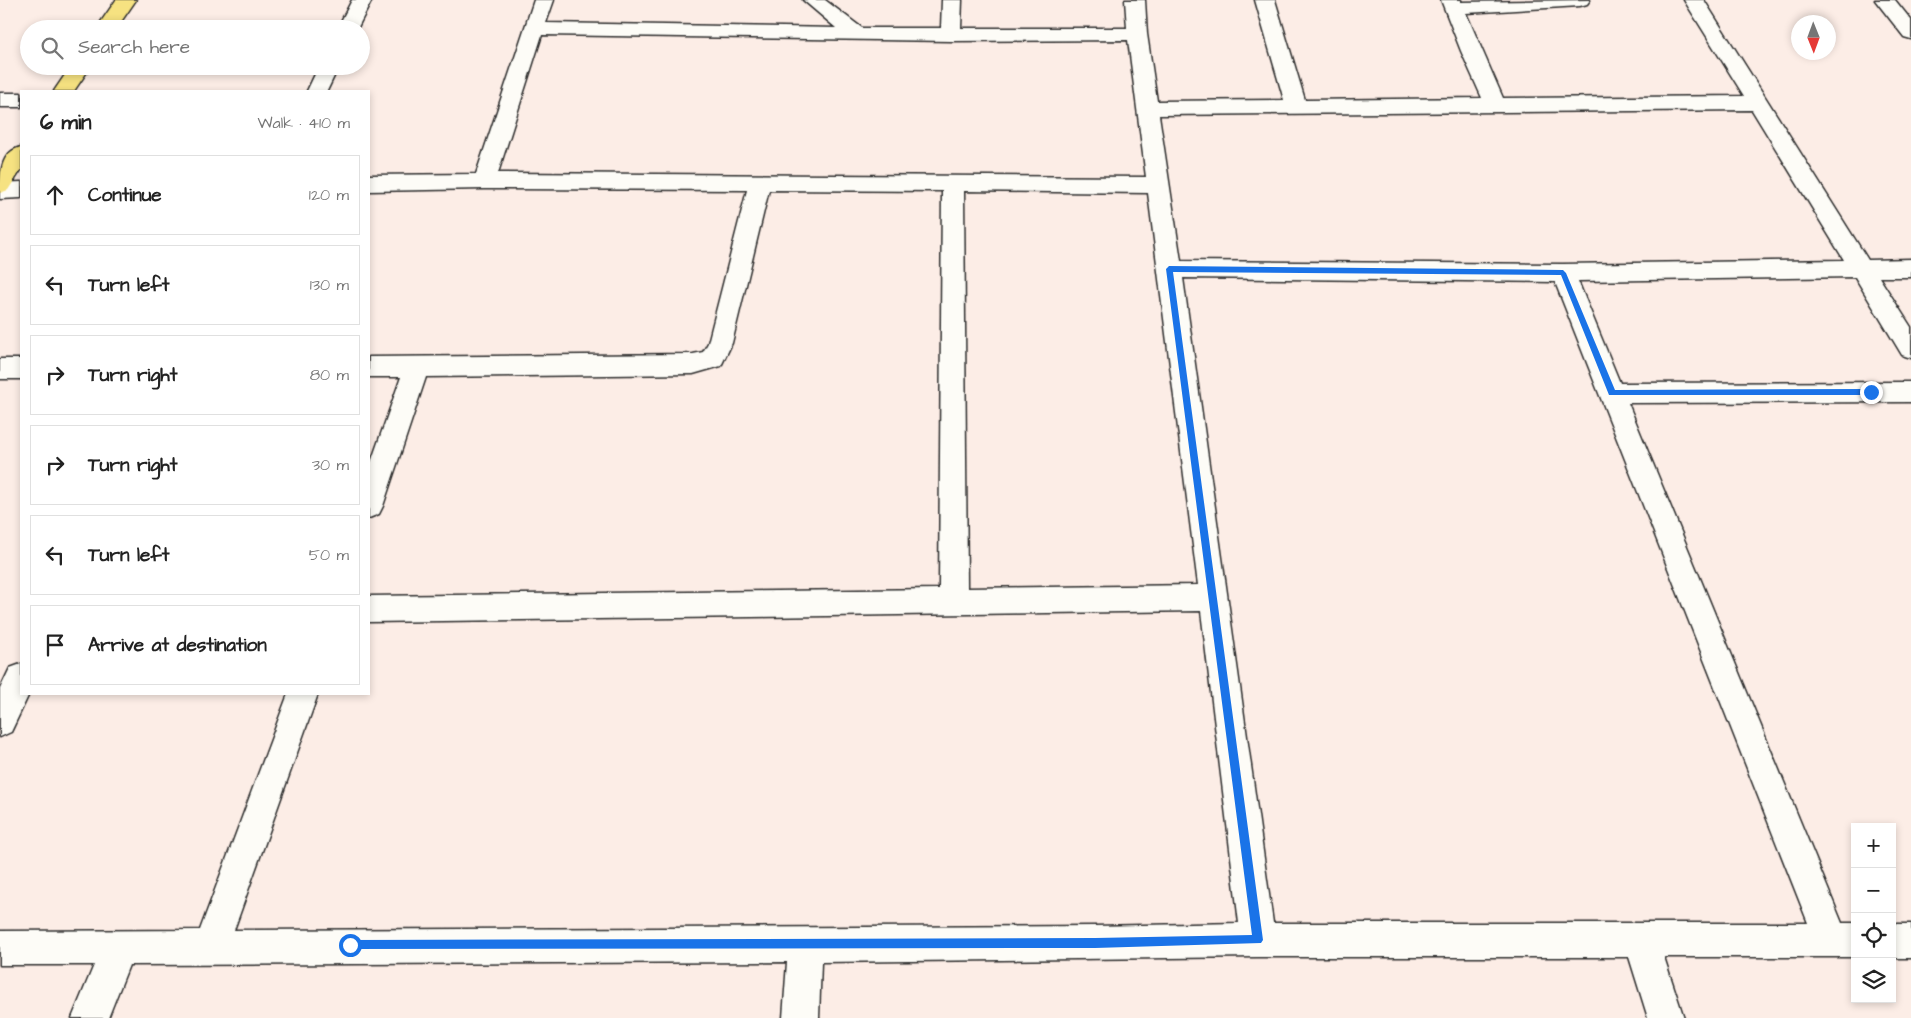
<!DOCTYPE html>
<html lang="en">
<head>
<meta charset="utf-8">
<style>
	:root { --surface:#fff; --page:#f2f2f2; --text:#222; --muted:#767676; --line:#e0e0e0 }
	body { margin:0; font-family:"Architects Daughter",sans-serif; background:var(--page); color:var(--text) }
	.controls { position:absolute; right:15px; bottom:15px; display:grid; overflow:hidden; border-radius:0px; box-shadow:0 2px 8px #0003 }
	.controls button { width:45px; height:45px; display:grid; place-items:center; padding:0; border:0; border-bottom:1px solid var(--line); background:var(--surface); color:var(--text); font:25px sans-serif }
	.compass { position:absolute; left:1791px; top:15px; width:45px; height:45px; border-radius:50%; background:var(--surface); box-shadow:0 2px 8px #0003; rotate:179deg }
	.stop { position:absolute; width:15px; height:15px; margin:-11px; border:4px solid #1a73e8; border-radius:50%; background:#fff }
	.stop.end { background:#1a73e8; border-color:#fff; box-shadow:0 1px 5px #0008 }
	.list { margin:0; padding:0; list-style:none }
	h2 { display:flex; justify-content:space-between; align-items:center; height:65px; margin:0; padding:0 20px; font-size:21px }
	h2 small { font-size:16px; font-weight:400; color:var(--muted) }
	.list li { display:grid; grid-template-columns:32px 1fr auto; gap:15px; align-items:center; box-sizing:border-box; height:80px; margin:0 10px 10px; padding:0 10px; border:1px solid var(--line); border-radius:0px }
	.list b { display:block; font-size:19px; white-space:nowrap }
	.list em { font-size:16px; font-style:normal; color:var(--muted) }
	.icon { flex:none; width:28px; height:28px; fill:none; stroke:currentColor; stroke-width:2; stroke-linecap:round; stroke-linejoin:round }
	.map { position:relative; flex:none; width:1911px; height:1018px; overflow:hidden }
	.search { position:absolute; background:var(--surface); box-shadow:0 2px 8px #0003; left:20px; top:20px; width:350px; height:55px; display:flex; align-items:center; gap:12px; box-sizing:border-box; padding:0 18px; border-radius:28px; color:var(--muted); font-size:19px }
	.panel { position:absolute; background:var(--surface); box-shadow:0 2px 8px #0003; left:20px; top:90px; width:350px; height:605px; border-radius:0px }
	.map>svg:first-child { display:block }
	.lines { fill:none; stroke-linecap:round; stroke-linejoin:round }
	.minor-casing { stroke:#2b2b2b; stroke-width:3 }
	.highway-casing { stroke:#2b2b2b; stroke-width:3 }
	.minor { fill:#fdfcf7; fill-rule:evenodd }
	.highway { fill:#f6e281; fill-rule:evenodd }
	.route { fill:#1a73e8 }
</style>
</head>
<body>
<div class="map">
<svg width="1911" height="1018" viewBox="0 0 1911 1018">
	<rect width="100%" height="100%" fill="#fcede6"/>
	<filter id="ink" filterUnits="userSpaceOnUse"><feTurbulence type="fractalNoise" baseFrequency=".02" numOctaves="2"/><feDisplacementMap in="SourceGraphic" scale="10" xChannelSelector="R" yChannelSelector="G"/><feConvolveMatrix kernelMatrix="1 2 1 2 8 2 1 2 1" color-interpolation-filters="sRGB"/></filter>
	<g filter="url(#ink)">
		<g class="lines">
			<!-- minor casing -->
			<g class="minor-casing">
				<path id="minor" d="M352,0H372L357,29H337Z
					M534,0H554L546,23L836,28L803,0H825L862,28H941L942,0H962L961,28H1127L1125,0H1145L1147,34L1157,101L1284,100L1255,0H1275L1305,100L1482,98L1461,51L1441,0H1461V2L1590,0L1587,4L1580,6L1466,13L1503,98L1744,96L1684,0H1704L1868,260L1911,259V277H1879L1911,327V358L1902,355L1855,277L1578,281L1620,383L1911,382V402L1628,403L1842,923H1855V957H1664L1684,1018H1648L1629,957H1258L821,962L819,1018H783L787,962L129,965L108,1018H72L94,965H0V931L200,930L288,694H318L234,930L1095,926L1239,923L1201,611L369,622V596L939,589L942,191L769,190L732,343L721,366L693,374L426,377L383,506L379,514L369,518V468L401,377H369V357L693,354L703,352L708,343L747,190L485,189L369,191V175L476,174ZM542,35L951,41L1128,40L1146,177L498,173ZM1752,110L1844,260L1563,264L1181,261L1159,115ZM964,191L1148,193L1198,585L967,588ZM1183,278L1555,282L1808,923H1273Z
					M1875,0H1895L1911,20V39L1904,37Z
					M319,66H339L327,91H307Z
					M0,93H21V107H0Z
					M21,182V198L0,199V183Z
					M0,359H21V379H0Z
					M21,664V694H29L11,732L0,737V689L10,668Z
					M1892,924H1911V958H1892Z"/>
			</g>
			<!-- highway casing -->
			<g class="highway-casing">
				<path id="highway" d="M116,0H136L116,29H96Z
					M71,66H91L74,91H54Z
					M21,147V170L8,190L0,193C0,175 0,152 21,147Z"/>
			</g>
			<!-- minor -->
			<use href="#minor" class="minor"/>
			<!-- highway -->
			<use href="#highway" class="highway"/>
		</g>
	</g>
	<!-- route -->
	<path class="route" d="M1169,266L1563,270L1566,273L1615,390L1871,389L1875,392L1871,395H1609L1561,275L1173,272L1263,940L1261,943L1095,948L346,949V942L350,940L1095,938L1252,935L1166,269Z"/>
</svg>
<div class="controls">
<button>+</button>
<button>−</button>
<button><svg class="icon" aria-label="locate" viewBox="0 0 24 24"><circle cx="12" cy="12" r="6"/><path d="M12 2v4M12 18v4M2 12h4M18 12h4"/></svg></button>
<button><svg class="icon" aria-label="layers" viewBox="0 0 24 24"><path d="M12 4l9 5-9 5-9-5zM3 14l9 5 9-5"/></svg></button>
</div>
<svg class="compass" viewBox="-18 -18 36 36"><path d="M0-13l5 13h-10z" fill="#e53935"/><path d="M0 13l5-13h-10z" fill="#767676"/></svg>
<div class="stop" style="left:350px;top:945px"></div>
<div class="stop end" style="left:1871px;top:392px"></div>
<div class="search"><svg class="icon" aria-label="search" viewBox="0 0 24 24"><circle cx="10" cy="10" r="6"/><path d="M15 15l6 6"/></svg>Search here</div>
<section class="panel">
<h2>6 min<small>Walk · 410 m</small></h2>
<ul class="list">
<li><svg class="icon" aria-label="ahead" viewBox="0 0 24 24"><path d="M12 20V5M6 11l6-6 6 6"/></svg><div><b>Continue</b></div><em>120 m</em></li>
<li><svg class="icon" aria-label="left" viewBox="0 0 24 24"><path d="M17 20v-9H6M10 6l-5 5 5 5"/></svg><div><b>Turn left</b></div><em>130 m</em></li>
<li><svg class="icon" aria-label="right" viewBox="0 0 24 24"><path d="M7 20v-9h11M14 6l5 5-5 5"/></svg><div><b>Turn right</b></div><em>80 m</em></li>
<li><svg class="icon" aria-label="right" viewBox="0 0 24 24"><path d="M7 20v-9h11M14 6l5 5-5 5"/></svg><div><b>Turn right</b></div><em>30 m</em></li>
<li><svg class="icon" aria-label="left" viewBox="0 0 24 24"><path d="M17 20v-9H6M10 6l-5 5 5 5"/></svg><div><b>Turn left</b></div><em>50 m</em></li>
<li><svg class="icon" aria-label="arrive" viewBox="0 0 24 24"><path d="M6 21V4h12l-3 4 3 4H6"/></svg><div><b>Arrive at destination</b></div></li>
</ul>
</section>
</div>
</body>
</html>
